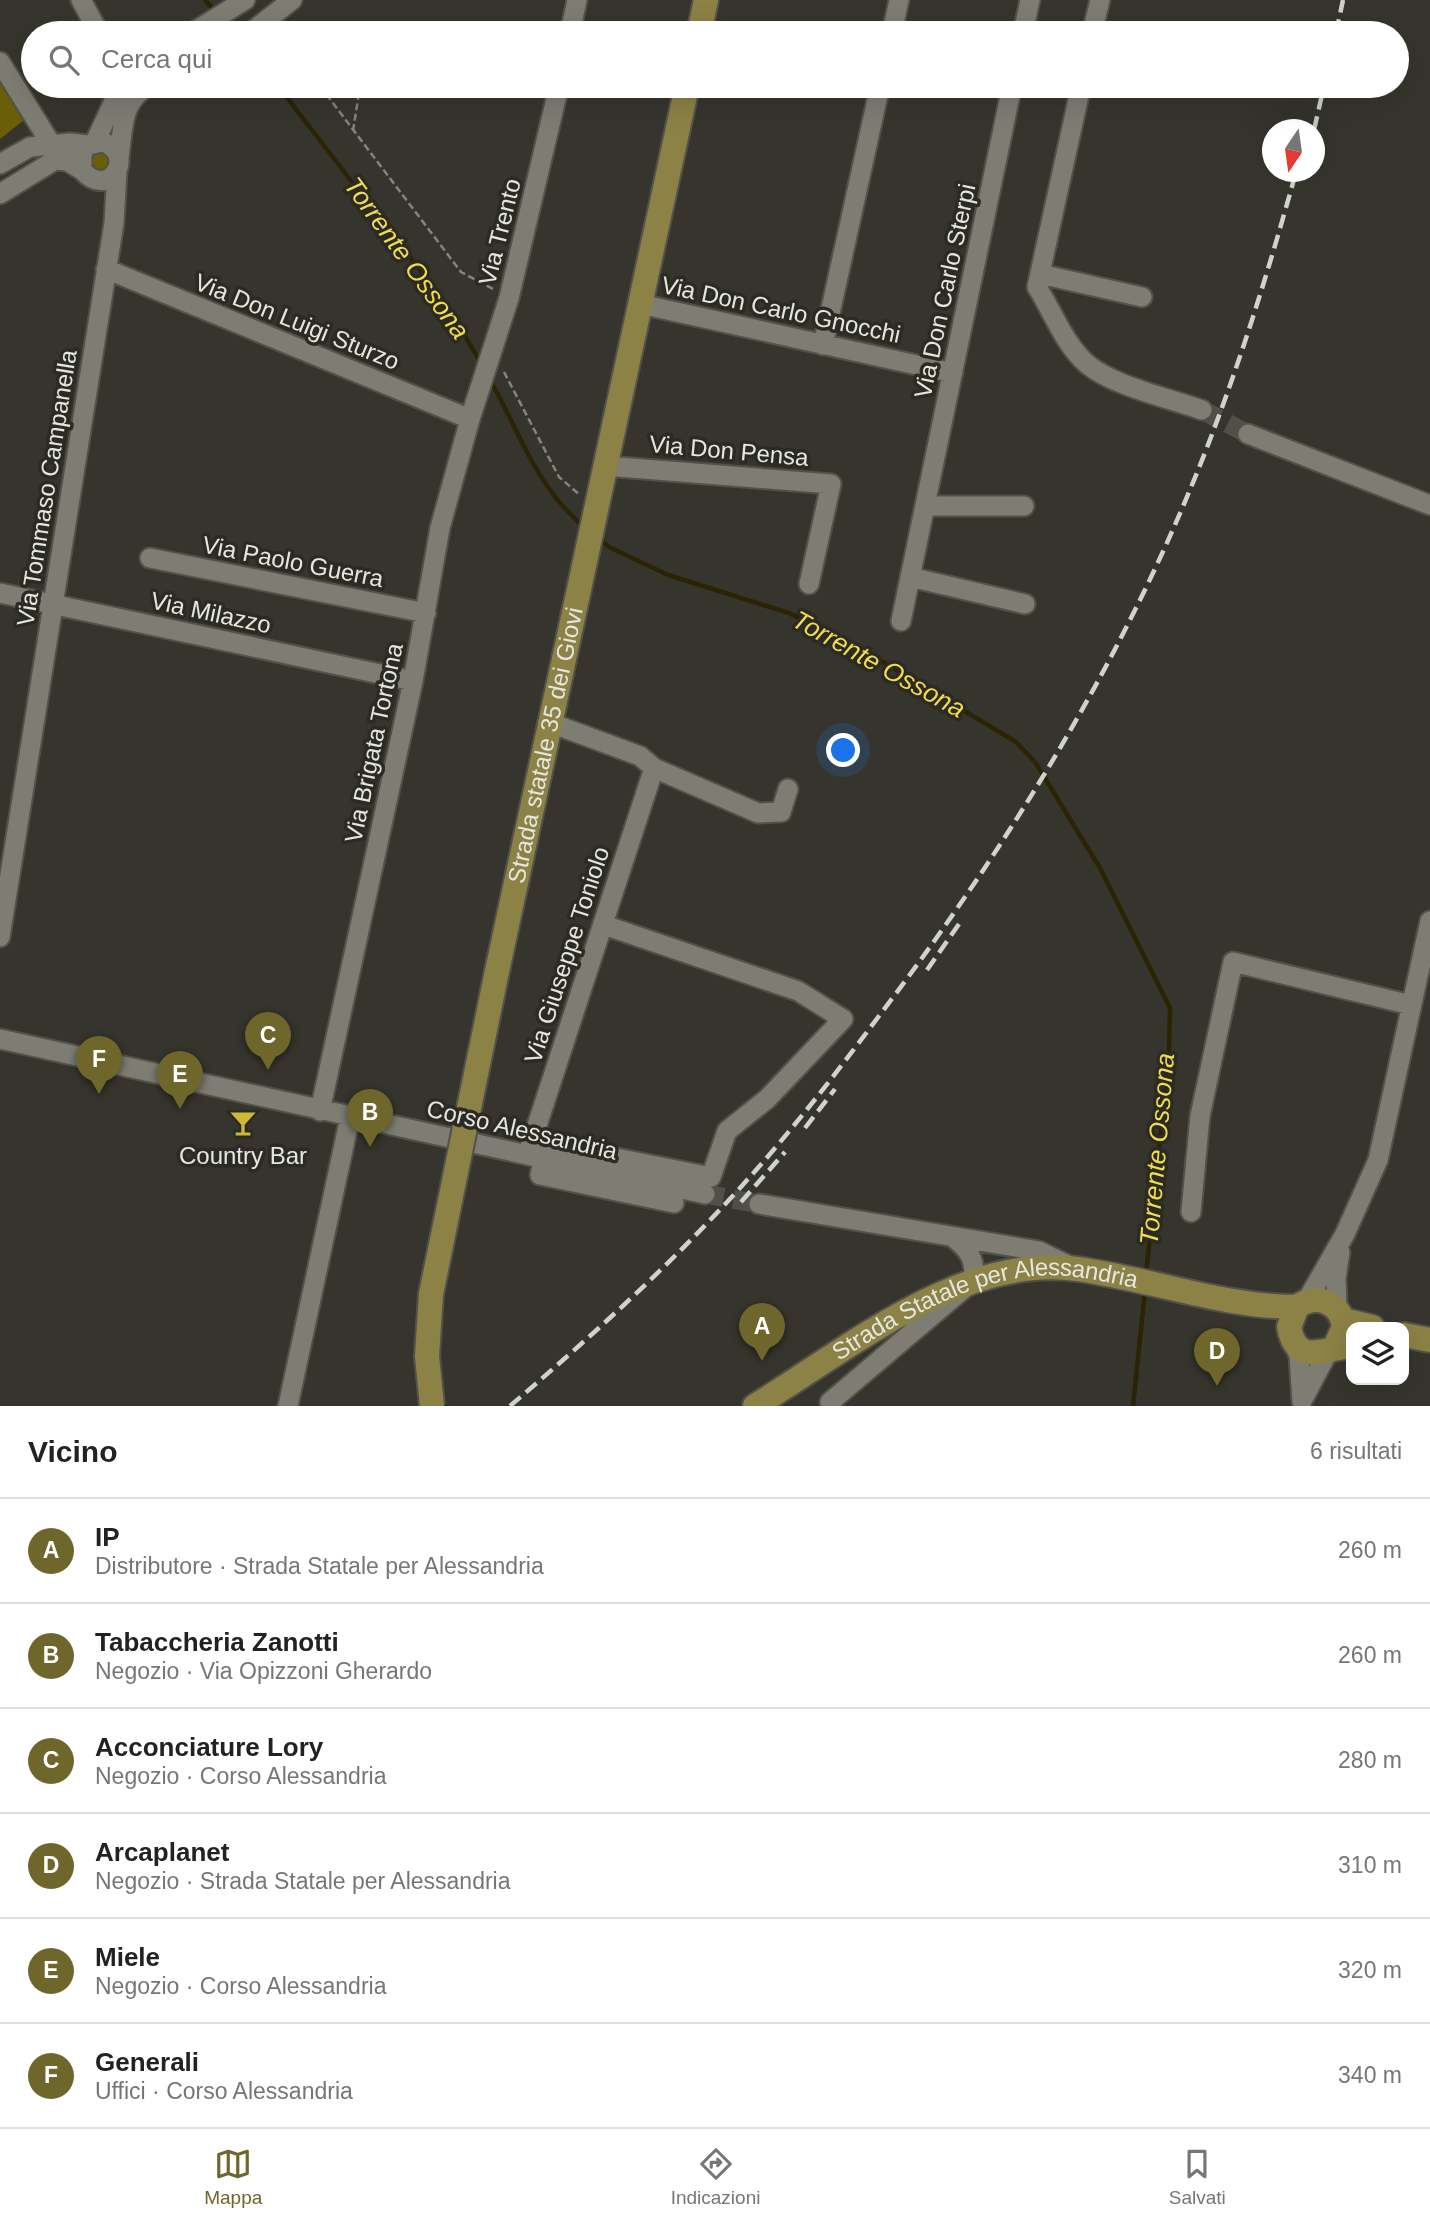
<!DOCTYPE html>
<html lang="it">
<head>
<meta charset="utf-8">
<style>
	:root { --surface:#fff; --page:#f6f6f6; --text:#222; --muted:#767676; --line:#e0e0e0; --accent:#6f662c }
	body { margin:0; font-family:Arial,sans-serif; background:var(--page); color:var(--text) }
	.controls { position:absolute; right:21px; bottom:21px; display:grid; overflow:hidden; border-radius:14px; box-shadow:0 7px 28px #0002 }
	.controls button { width:63px; height:63px; display:grid; place-items:center; padding:0; border:0; border-bottom:2px solid var(--line); background:var(--surface); color:var(--text); font:35px sans-serif }
	.compass { position:absolute; left:1262px; top:119px; width:63px; height:63px; border-radius:50%; background:var(--surface); box-shadow:0 7px 28px #0002; rotate:193deg }
	.you { position:absolute; left:844px; top:751px; width:24px; height:24px; margin:-18px; border:5px solid #fff; border-radius:50%; background:#1a73e8; box-shadow:0 0 0 10px #1a73e833 }
	.badge { display:grid; place-items:center; width:46px; height:46px; border-radius:50%; background:var(--accent); color:#fff; font-size:23px; font-weight:700 }
	.pin { position:absolute; translate:-50% -58px; filter:drop-shadow(0 2px 4px #0008) }
	.pin::after { content:''; position:absolute; top:37px; width:24px; height:21px; background:inherit; clip-path:polygon(0 0,100% 0,50% 100%) }
	.list { margin:0; padding:0; list-style:none }
	h2 { display:flex; justify-content:space-between; align-items:center; height:91px; margin:0; padding:0 28px; font-size:30px }
	h2 small { font-size:23px; font-weight:400; color:var(--muted) }
	.list li { display:grid; grid-template-columns:46px 1fr auto; gap:21px; align-items:center; box-sizing:border-box; height:105px; padding:0 28px; border-top:2px solid var(--line) }
	.list b { display:block; font-size:26px; white-space:nowrap }
	.list p { margin:0; font-size:23px; white-space:nowrap; color:var(--muted) }
	.list em { font-size:23px; font-style:normal; color:var(--muted) }
	.icon { flex:none; width:38px; height:38px; fill:none; stroke:currentColor; stroke-width:2; stroke-linecap:round; stroke-linejoin:round }
	.map { position:relative; flex:none; width:1430px; height:1406px; overflow:hidden }
	.search { position:absolute; background:var(--surface); box-shadow:0 7px 28px #0002; left:21px; right:21px; top:21px; height:77px; display:flex; align-items:center; gap:18px; box-sizing:border-box; padding:0 24px; border-radius:38px; color:var(--muted); font-size:26px }
	.sheet { height:721px; background:var(--surface) }
	nav { display:flex; justify-content:space-around; align-items:center; box-sizing:border-box; height:98px; border-top:2px solid var(--line); background:var(--surface); font-size:19px; color:var(--muted) }
	nav a { display:grid; justify-items:center; gap:4px }
	nav .on { color:var(--accent) }
	.map>svg:first-child { display:block }
	.green { fill:#6a5e06 }
	.lines { fill:none; stroke-linecap:round; stroke-linejoin:round }
	.stream { stroke:#2a2403; stroke-width:4.5 }
	.minor-tunnel { stroke:#505048; stroke-width:19; stroke-dasharray:19 10; stroke-linecap:butt }
	.minor-casing { stroke:#52514a; stroke-width:23 }
	.major-casing { stroke:#52514a; stroke-width:28 }
	.path { stroke:#84847d; stroke-width:2.5; stroke-dasharray:7 3.5; stroke-linecap:butt }
	.minor { stroke:#7e7d74; stroke-width:19 }
	.major { stroke:#8c8246; stroke-width:24 }
	.rail { stroke:#d2d2cc; stroke-width:4.5; stroke-dasharray:14 7; stroke-linecap:butt }
	.major-bridge-casing { stroke:#52514a; stroke-width:28; stroke-linecap:butt }
	.major-bridge { stroke:#8c8246; stroke-width:24 }
	.labels { text-anchor:middle; stroke-width:7; stroke-linejoin:round; paint-order:stroke }
	.street-label { font-size:24px; fill:#e6e6e0; stroke:#2c2b23 }
	.poi-label { font-size:24px; fill:#e6e6e0; stroke:#2c2b23 }
	.water-label { font-size:26px; font-style:italic; fill:#f1db4f; stroke:#2c2b23 }
</style>
</head>
<body>
<div class="map">
<svg width="1430" height="1406" viewBox="0 0 1430 1406">
	<rect width="100%" height="100%" fill="#36352d"/>
	<!-- green -->
	<path class="green" d="M0,81L24,120L0,139Z
		M103,149L113,165L97,175L87,159L93,150Z"/>
	<g class="lines">
		<!-- stream -->
		<path class="stream" d="M205,0L216,12
			M224,21L235,33
			M278,86L447,305L482,365
			M489,378C520,432 534,484 583,526
			M598,538L609,547L668,575L789,613L883,662L1016,742L1035,762L1100,868L1170,1008L1169,1052L1146,1275
			M1133,1406L1145,1291"/>
		<!-- minor-tunnel -->
		<path class="minor-tunnel" d="M1202,410L1248,434
			M705,1194L759,1204"/>
		<!-- minor casing -->
		<g class="minor-casing">
			<path id="minor" d="M81,0L99,33
				M192,33L245,0
				M250,33L292,0
				M570,33L577,0
				M892,33L899,0
				M1023,33L1030,0
				M1092,33L1100,0
				M0,62L53,147
				M1081,86L1037,287C1053,312 1064,344 1087,364C1113,386 1169,398 1202,410
				M95,142L121,86
				M119,158C123,129 121,100 149,86
				M0,164L30,147L70,143L88,145L103,142C138,155 108,201 82,170V152L88,145
				M0,194L55,160L67,161L82,170
				M106,269L470,419
				M1040,274L1142,297
				M640,304L953,373
				M823,345L880,86
				M1248,434L1430,505
				M606,466L831,484L809,584
				M925,506H1024
				M150,558L426,613
				M910,577L1025,604
				M0,593L413,681
				M901,621L1012,86
				M548,722L640,756L654,768L758,813L781,812L788,789
				M0,937L114,223L117,171
				M0,1039L705,1194
				M320,1111L413,681L440,528L470,419L509,298L559,86
				M532,1141L711,1177L727,1131L767,1099L843,1019L798,991L604,925
				M528,1153L654,768
				M543,1161L540,1175L674,1203
				M759,1204L1039,1251L1072,1267
				M1191,1212L1200,1116L1233,962L1411,1005
				M1306,1302L1345,1234L1378,1160L1430,921
				M1337,1308L1336,1278L1340,1252
				M1292,1339L1299,1356L1302,1401
				M1304,1397L1328,1352
				M288,1406L350,1117
				M832,1406L830,1402L974,1280C975,1259 970,1251 954,1238"/>
		</g>
		<!-- major casing -->
		<g class="major-casing">
			<g id="major">
				<path d="M699,33L706,0"/>
				<path id="s1" d="M496,976L687,86"/>
				<path d="M1343,1320L1372,1327"/>
				<path d="M1404,1335L1430,1340"/>
				<path d="M1335,1347L1344,1327C1341,1303 1317,1292 1297,1307L1289,1327C1297,1368 1325,1348 1351,1346"/>
				<path id="s2" d="M755,1406C848,1349 963,1253 1077,1269C1151,1279 1223,1307 1297,1307"/>
			</g>
		</g>
		<!-- path -->
		<path class="path" d="M320,86L461,272L493,289
			M353,131L360,86
			M504,372L559,477L580,495"/>
		<!-- minor -->
		<use href="#minor" class="minor"/>
		<!-- major -->
		<use href="#major" class="major"/>
		<!-- rail -->
		<path class="rail" d="M1336,33L1343,0
			M1314,130L1324,86
			M927,970L959,924
			M805,1128L835,1089
			M741,1202L785,1152
			M510,1406C593,1335 675,1261 748,1179C794,1128 837,1072 879,1016C999,858 1106,687 1184,504C1230,396 1265,284 1296,172"/>
		<!-- major-bridge casing -->
		<g class="major-bridge-casing">
			<path id="major-bridge" d="M432,1406L427,1356L431,1294L496,976"/>
		</g>
		<!-- major-bridge -->
		<use href="#major-bridge" class="major-bridge"/>
	</g>
	<!-- icons -->
	<defs>
		<g id="bar-bare" transform="scale(2.1)"><path d="M-6-5H6L.8 .8V4.5H3.5V6h-7V4.5H-.8V.8Z" fill="#cdb938" stroke="#2c2b23" stroke-width="2.5" paint-order="stroke"/></g>
	</defs>
	<g fill-rule="evenodd">
		<use href="#bar-bare" x="243" y="1123"/>
	</g>
	<g class="labels">
		<!-- street labels -->
		<g class="street-label">
			<text transform="translate(500 232) rotate(-76)" y="8">Via Trento</text>
			<text transform="translate(945 291) rotate(-78)" y="8">Via Don Carlo Sterpi</text>
			<text transform="translate(781 310) rotate(12)" y="8">Via Don Carlo Gnocchi</text>
			<text transform="translate(297 322) rotate(22)" y="8">Via Don Luigi Sturzo</text>
			<text transform="translate(729 451) rotate(5)" y="8">Via Don Pensa</text>
			<text transform="translate(47 488) rotate(-81)" y="8">Via Tommaso Campanella</text>
			<text transform="translate(293 562) rotate(11)" y="8">Via Paolo Guerra</text>
			<text transform="translate(211 613) rotate(12)" y="8">Via Milazzo</text>
			<text transform="translate(374 743) rotate(-78)" y="8">Via Brigata Tortona</text>
			<text dy="8" stroke="none"><textPath href="#s1" startOffset="236">Strada statale 35 dei Giovi</textPath></text>
			<text transform="translate(567 955) rotate(-72)" y="8">Via Giuseppe Toniolo</text>
			<text transform="translate(522 1130) rotate(13)" y="8">Corso Alessandria</text>
			<text dy="8" stroke="none"><textPath href="#s2" startOffset="257">Strada Statale per Alessandria</textPath></text>
		</g>
		<!-- poi labels -->
		<g class="poi-label">
			<text x="243" y="1164">Country Bar</text>
		</g>
		<!-- water labels -->
		<g class="water-label">
			<text transform="translate(407 258) rotate(54)" y="9">Torrente Ossona</text>
			<text transform="translate(879 664) rotate(29)" y="9">Torrente Ossona</text>
			<text transform="translate(1157 1149) rotate(-85)" y="9">Torrente Ossona</text>
		</g>
	</g>
</svg>
<div class="controls">
<button><svg class="icon" aria-label="layers" viewBox="0 0 24 24"><path d="M12 4l9 5-9 5-9-5zM3 14l9 5 9-5"/></svg></button>
</div>
<svg class="compass" viewBox="-18 -18 36 36"><path d="M0-13l5 13h-10z" fill="#e53935"/><path d="M0 13l5-13h-10z" fill="#767676"/></svg>
<div class="you"></div>
<div class="pin badge" style="left:762px;top:1361px">A</div>
<div class="pin badge" style="left:370px;top:1147px">B</div>
<div class="pin badge" style="left:268px;top:1070px">C</div>
<div class="pin badge" style="left:1217px;top:1386px">D</div>
<div class="pin badge" style="left:180px;top:1109px">E</div>
<div class="pin badge" style="left:99px;top:1094px">F</div>
<div class="search"><svg class="icon" aria-label="search" viewBox="0 0 24 24"><circle cx="10" cy="10" r="6"/><path d="M15 15l6 6"/></svg>Cerca qui</div>
</div>
<section class="sheet">
<h2>Vicino<small>6 risultati</small></h2>
<ul class="list">
<li><span class="badge">A</span><div><b>IP</b><p>Distributore · Strada Statale per Alessandria</p></div><em>260 m</em></li>
<li><span class="badge">B</span><div><b>Tabaccheria Zanotti</b><p>Negozio · Via Opizzoni Gherardo</p></div><em>260 m</em></li>
<li><span class="badge">C</span><div><b>Acconciature Lory</b><p>Negozio · Corso Alessandria</p></div><em>280 m</em></li>
<li><span class="badge">D</span><div><b>Arcaplanet</b><p>Negozio · Strada Statale per Alessandria</p></div><em>310 m</em></li>
<li><span class="badge">E</span><div><b>Miele</b><p>Negozio · Corso Alessandria</p></div><em>320 m</em></li>
<li><span class="badge">F</span><div><b>Generali</b><p>Uffici · Corso Alessandria</p></div><em>340 m</em></li>
</ul>
</section>
<nav>
<a class="on"><svg class="icon" aria-label="map" viewBox="0 0 24 24"><path d="M3 6l6-2 6 2 6-2v14l-6 2-6-2-6 2zM9 4v14M15 6v14"/></svg>Mappa</a>
<a><svg class="icon" aria-label="directions" viewBox="0 0 24 24"><path d="M12 3l9 9-9 9-9-9zM9 14v-3h6M13 9l2 2-2 2"/></svg>Indicazioni</a>
<a><svg class="icon" aria-label="saved" viewBox="0 0 24 24"><path d="M7 4h10v16l-5-4-5 4z"/></svg>Salvati</a>
</nav>
</body>
</html>
